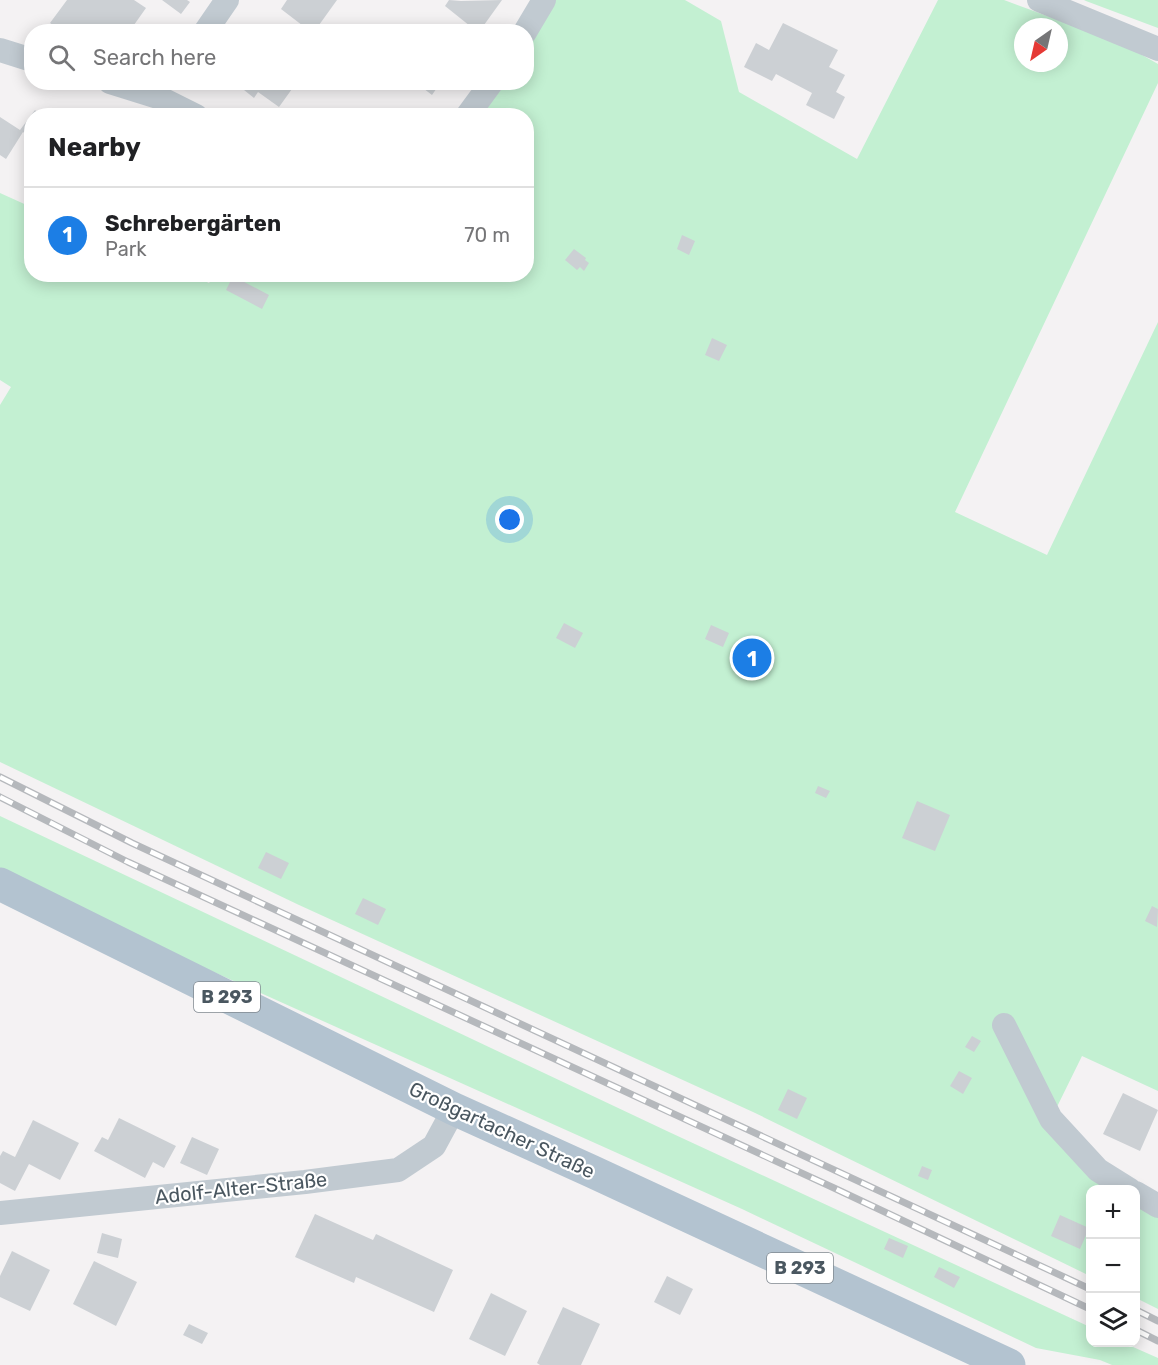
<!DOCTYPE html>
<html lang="en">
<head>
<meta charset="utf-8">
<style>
	:root { --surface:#fff; --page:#f6f6f6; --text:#202124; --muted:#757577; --line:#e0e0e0; --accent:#1c7ee5 }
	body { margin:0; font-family:Rubik,sans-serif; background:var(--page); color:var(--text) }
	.controls { position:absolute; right:18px; bottom:18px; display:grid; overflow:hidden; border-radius:12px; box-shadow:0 3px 15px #0003 }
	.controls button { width:54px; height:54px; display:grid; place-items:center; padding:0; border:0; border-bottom:2px solid var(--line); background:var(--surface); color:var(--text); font:30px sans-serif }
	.compass { position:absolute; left:1014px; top:18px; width:54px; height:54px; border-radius:50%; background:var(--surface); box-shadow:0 3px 15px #0003; rotate:214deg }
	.you { position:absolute; left:510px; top:520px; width:21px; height:21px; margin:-15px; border:4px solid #fff; border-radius:50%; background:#1a73e8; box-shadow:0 0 0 9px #1a73e833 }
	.badge { display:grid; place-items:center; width:39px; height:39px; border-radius:50%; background:var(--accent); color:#fff; font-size:20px; font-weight:700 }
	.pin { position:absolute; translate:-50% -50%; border:3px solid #fff; box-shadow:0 2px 6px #0006 }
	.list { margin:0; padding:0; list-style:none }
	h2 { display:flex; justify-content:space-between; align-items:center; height:78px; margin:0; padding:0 24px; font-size:26px }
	h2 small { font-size:20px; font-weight:400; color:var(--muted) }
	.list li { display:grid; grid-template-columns:39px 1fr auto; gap:18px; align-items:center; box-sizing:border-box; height:96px; padding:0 24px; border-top:2px solid var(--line) }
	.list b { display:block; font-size:22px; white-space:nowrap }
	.list p { margin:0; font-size:20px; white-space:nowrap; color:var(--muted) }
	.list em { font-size:20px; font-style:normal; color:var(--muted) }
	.icon { flex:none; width:33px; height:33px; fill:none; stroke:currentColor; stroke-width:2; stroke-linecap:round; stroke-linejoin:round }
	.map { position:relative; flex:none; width:1158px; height:1365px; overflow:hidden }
	.search { position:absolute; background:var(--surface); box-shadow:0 3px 15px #0003; left:24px; top:24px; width:510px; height:66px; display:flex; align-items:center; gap:15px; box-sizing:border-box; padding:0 21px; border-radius:24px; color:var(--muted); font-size:22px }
	.panel { position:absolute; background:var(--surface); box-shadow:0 3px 15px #0003; left:24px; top:108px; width:510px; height:174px; border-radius:24px }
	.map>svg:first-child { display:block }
	.green { fill:#c3f0d2; fill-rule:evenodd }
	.building { fill:#ccd0d4 }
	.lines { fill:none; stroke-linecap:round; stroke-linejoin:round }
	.street { stroke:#c1cad1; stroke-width:24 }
	.primary { stroke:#b3c3d0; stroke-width:33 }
	.rail-casing { stroke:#b5b8bc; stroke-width:7 }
	.rail { stroke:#fff; stroke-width:4.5; stroke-dasharray:14; stroke-linecap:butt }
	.labels { text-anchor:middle; stroke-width:4.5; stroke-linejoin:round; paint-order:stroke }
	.shield { fill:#fff; stroke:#808990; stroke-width:1.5 }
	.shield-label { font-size:18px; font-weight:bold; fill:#4a5760 }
	.street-label { font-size:20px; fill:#4a5760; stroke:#fff }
</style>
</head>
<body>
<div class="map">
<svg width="1158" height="1365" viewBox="0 0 1158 1365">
	<rect width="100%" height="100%" fill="#f4f2f3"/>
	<!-- green -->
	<path class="green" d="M555,0H685L721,21L739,92L857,159L938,0H1004L1121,43L1158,64V83L955,512L1047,555L1158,322V1091L1082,1056L1051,1119L1130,1189L1090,1190V1276L753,1112L299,905L0,762V405L11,387L0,380V193L31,207L32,274H190L209,283L216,274H526V116L481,115L506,83L526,82L527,48ZM1023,27H1059V63H1023Z
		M1084,0H1158V28L1086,1Z
		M0,816L669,1132L1090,1327V1342L1124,1343L1158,1358V1365H1112L1100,1360L1036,1348L742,1209L33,891L0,873Z
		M1136,1193L1158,1206V1309L1136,1298Z"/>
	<!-- building -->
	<path class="building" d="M67,0H134L146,8L129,32H62L50,23Z
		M162,0H187L190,2L181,14Z
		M287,0H337L314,32H311L281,9Z
		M449,0L461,1L502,0L479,32H465L470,26L445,6Z
		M783,23L838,50L829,67L845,75L836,92L845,97L834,119L806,105L812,93L776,74L772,81L744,67L756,43L769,50Z
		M234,82H297L279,107L258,92L254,98Z
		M415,82H441L432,95Z
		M35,110L41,116H32V139L23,132L6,159L0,155V117L20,130Z
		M682,235L695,241L689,255L677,249Z
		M574,249L586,258L585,260L589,263L584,271L580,267L577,270L565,260Z
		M233,276L269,295L262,309L226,290Z
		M712,338L727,345L719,361L705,355Z
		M564,623L583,633L575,648L556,638Z
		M711,625L729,633L723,647L705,639Z
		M818,786L830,791L826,798L815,793Z
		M917,801L950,815L935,851L902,838Z
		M266,852L289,863L281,879L258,868Z
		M363,898L386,909L378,925L355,914Z
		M1152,906L1158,909L1157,927L1145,921Z
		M972,1036L981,1041L974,1052L965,1047Z
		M959,1071L972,1078L963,1094L950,1086Z
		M788,1089L807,1098L797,1119L778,1110Z
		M1123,1093L1158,1110L1140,1151L1103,1134Z
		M119,1118L176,1146L164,1168L153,1162L145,1178L94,1151L102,1137L108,1140Z
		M33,1120L79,1143L60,1180L29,1164L15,1191L0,1183V1156L3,1151L15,1157Z
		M192,1137L219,1149L207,1175L180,1163Z
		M922,1166L932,1170L928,1180L918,1176Z
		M315,1214L373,1240L376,1234L453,1270L434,1312L356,1277L354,1283L295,1257Z
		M1060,1215L1089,1228L1080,1249L1051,1236Z
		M102,1233L122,1239L118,1258L97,1253Z
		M889,1238L908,1246L903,1258L884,1249Z
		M12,1251L50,1270L30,1311L0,1297V1276Z
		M94,1261L137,1282L116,1326L73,1304Z
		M939,1267L960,1277L954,1288L934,1277Z
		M667,1276L693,1289L680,1315L654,1302Z
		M491,1293L527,1311L505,1356L469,1339Z
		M563,1307L600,1324L581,1365H540L537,1363Z
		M189,1324L208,1333L202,1344L183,1335Z"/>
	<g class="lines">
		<!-- street -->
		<path class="street" d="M1039,0L1158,49
			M205,32L227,0
			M525,32L544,0
			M0,50L32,60
			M110,82L158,97L196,116
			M467,116L492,82
			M1004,1025L1051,1119L1098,1170L1130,1190
			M1136,1193L1158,1206
			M0,1213L305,1182L398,1170L434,1146L454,1109"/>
		<!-- primary -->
		<path class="primary" d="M0,884L454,1109L591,1171L1009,1365"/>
		<!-- rail casing -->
		<g class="rail-casing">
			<path id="rail" d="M0,777L132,843L1090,1289
				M0,797L128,862L834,1188L1090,1309
				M1136,1310L1158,1321
				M1136,1330L1158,1341"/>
		</g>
		<!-- rail -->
		<use href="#rail" class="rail"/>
	</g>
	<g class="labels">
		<!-- shield labels -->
		<g class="shield">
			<rect x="194" y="982" width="66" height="30" rx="4.5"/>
			<rect x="767" y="1253" width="66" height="30" rx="4.5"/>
		</g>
		<g class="shield-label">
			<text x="227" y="1003">B 293</text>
			<text x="800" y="1274">B 293</text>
		</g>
		<!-- street labels -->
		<g class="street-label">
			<text transform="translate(502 1130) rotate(25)" y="7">Großgartacher Straße</text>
			<text transform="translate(241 1188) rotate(-6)" y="7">Adolf-Alter-Straße</text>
		</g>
	</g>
</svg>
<div class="controls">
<button>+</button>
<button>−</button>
<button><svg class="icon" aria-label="layers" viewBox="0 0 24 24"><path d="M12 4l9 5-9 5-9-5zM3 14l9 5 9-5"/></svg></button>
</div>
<svg class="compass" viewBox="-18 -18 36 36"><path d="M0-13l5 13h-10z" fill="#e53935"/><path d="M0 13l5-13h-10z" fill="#757577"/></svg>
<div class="you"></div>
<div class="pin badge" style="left:752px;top:658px">1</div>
<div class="search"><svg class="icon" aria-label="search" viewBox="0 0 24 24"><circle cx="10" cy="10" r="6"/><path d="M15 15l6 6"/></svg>Search here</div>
<section class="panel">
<h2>Nearby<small></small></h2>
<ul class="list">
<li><span class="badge">1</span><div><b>Schrebergärten</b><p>Park</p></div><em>70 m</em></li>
</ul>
</section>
</div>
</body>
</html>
